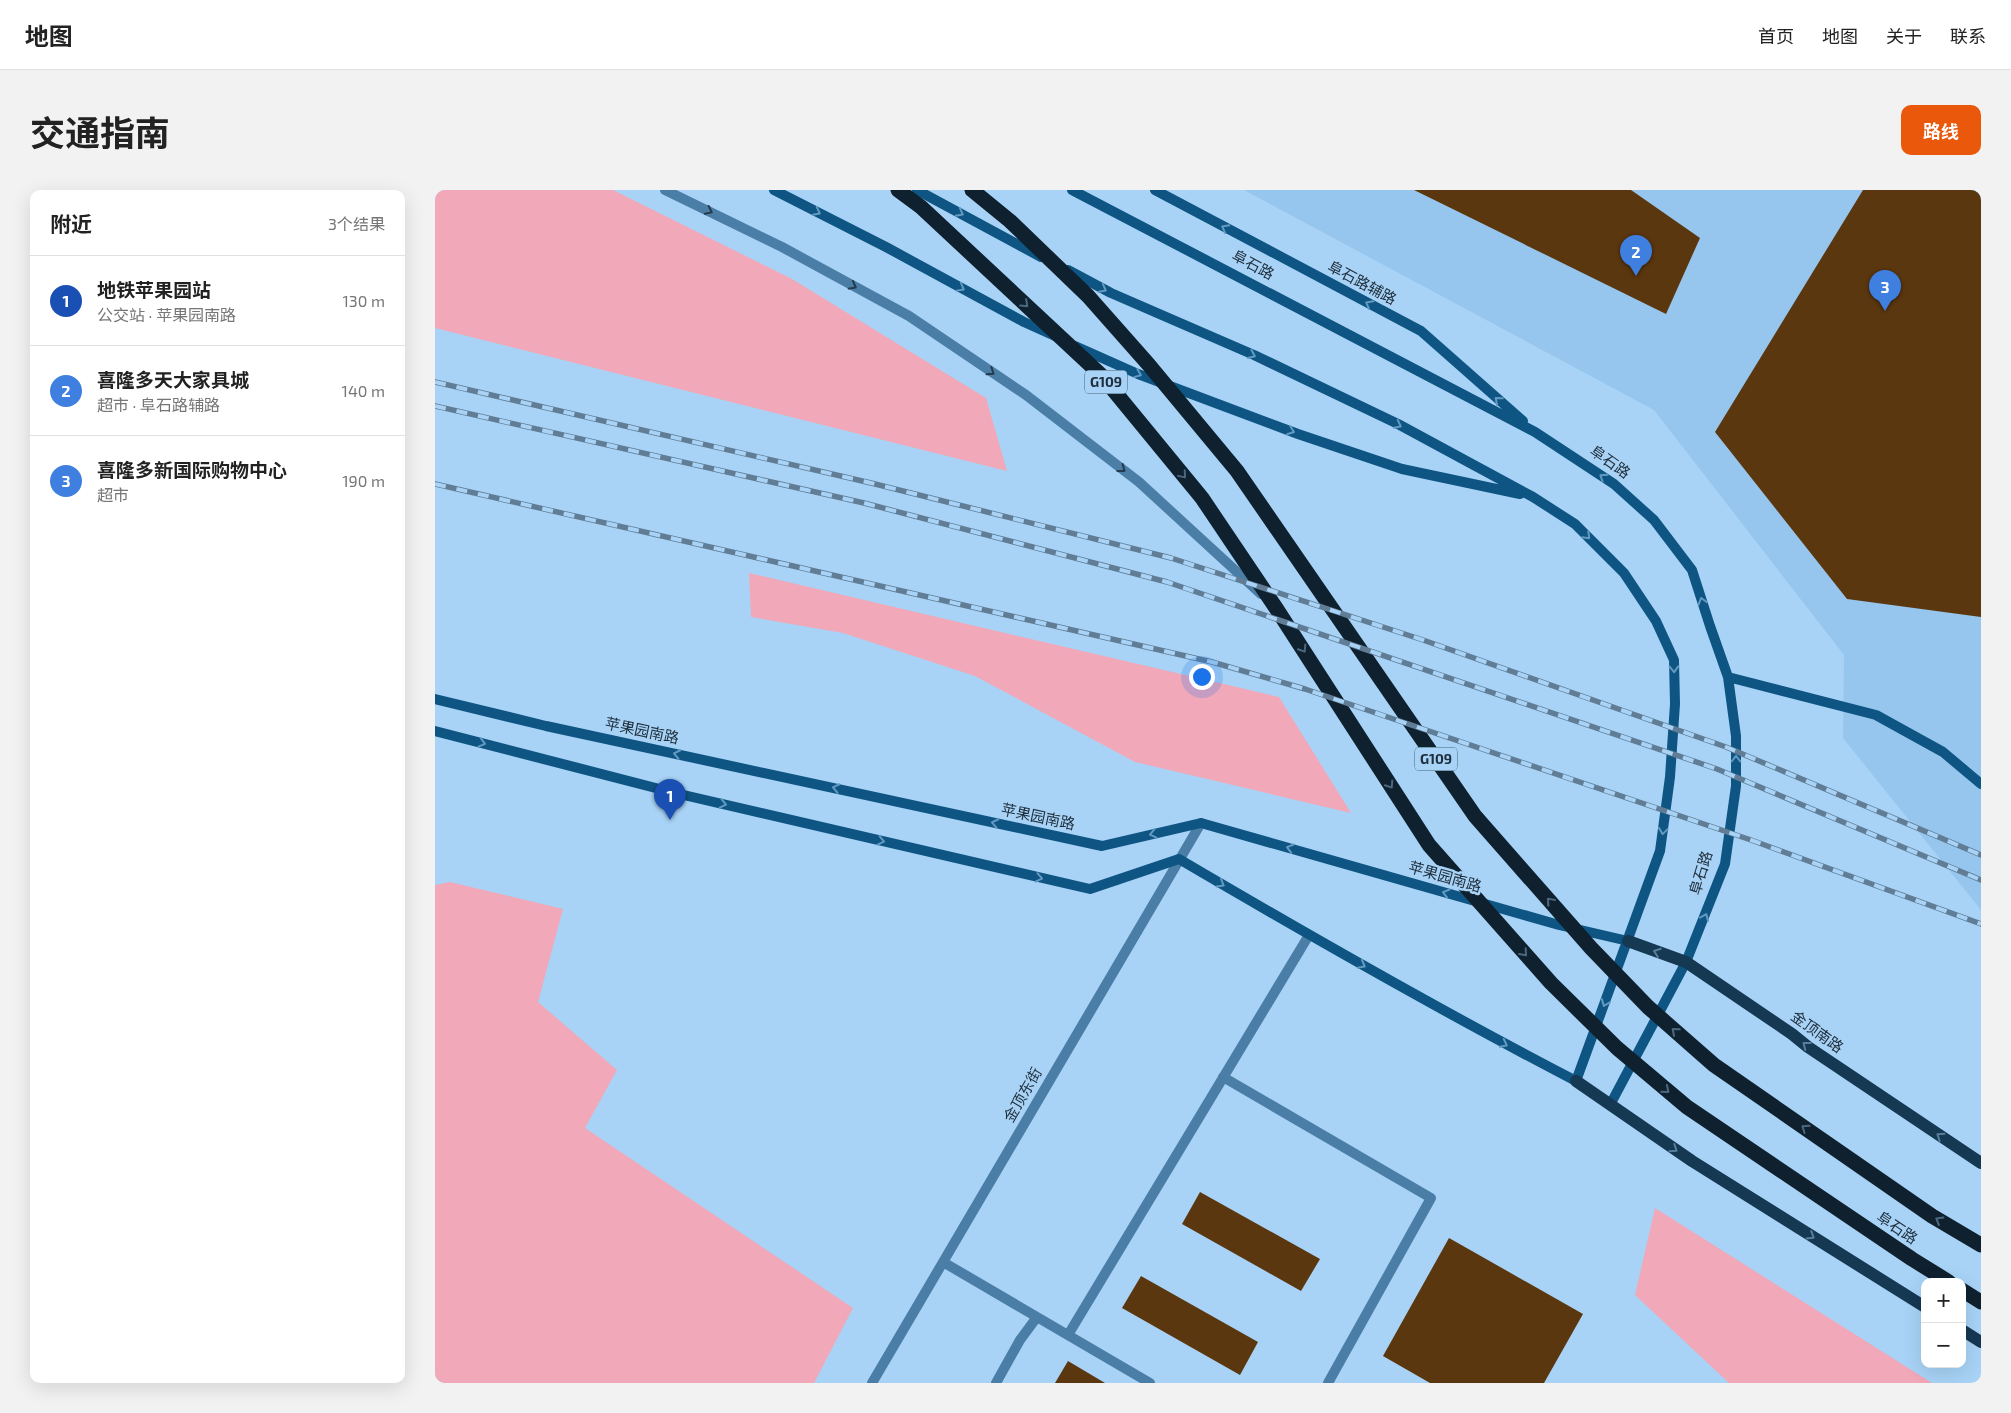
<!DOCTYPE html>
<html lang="zh">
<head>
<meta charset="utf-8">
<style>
	:root { --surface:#fff; --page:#f2f2f2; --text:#222; --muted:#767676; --line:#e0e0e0; --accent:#ea580c }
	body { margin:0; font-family:"Exo 2","Noto Sans SC",sans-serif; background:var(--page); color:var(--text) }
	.controls { position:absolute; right:15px; bottom:15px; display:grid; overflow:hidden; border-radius:10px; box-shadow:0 5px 20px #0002 }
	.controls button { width:45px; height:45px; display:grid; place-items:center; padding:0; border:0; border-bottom:1px solid var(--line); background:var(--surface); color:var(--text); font:25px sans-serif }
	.you { position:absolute; left:766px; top:486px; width:18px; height:18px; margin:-12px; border:4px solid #fff; border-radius:50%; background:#1a73e8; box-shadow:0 0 0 8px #1a73e833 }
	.badge { display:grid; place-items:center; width:32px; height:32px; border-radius:50%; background:var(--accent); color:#fff; font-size:16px; font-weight:700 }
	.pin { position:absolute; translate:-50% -41px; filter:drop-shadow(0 1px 2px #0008) }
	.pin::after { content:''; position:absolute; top:26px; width:18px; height:15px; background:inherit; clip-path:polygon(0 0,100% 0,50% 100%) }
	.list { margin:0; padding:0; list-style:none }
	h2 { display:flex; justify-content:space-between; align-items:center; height:65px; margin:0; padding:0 20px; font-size:21px }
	h2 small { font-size:16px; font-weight:400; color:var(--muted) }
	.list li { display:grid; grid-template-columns:32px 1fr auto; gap:15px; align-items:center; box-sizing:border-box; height:90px; padding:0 20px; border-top:1px solid var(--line) }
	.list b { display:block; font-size:19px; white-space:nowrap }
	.list p { margin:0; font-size:16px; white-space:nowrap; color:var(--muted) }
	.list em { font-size:16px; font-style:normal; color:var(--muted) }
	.map { position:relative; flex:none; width:1546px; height:1193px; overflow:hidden; border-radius:10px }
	header { display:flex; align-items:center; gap:30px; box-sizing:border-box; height:70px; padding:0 25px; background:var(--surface); border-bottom:1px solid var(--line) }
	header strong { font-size:24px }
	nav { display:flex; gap:28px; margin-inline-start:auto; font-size:18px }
	.intro { display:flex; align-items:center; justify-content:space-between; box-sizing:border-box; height:120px; padding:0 30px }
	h1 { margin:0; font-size:35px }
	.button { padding:12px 22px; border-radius:10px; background:var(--accent); color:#fff; font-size:18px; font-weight:700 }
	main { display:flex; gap:30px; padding:0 30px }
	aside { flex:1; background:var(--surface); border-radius:10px; box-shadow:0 5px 20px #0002 }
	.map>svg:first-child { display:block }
	.built { fill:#96c6ed }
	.green { fill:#f1a8b9 }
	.building { fill:#5b370f }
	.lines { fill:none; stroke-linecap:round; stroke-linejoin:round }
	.lane { stroke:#4b7ea6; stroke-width:10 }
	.street { stroke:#4b7ea6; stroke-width:10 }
	.secondary { stroke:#0e5583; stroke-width:10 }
	.primary { stroke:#153853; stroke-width:12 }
	.highway { stroke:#0f212f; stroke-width:15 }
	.rail-casing { stroke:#607d95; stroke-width:5.5 }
	.rail { stroke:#a8d3f6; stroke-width:4; stroke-dasharray:11; stroke-linecap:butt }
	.oneway { stroke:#253a4c }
	.oneway2 { stroke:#639ac2 }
	.oneway3 { stroke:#4c687f }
	.oneway4 { stroke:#577e9c }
	.labels { text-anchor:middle; stroke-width:5; stroke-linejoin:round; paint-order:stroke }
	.shield { fill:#a8d3f6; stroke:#476074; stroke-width:1 }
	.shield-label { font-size:14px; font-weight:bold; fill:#1e2e3c }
	.street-label { font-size:15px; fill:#1e2e3c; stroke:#a8d3f6 }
</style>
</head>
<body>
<header>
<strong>地图</strong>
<nav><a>首页</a><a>地图</a><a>关于</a><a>联系</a></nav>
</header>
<div class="intro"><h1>交通指南</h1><a class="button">路线</a></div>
<main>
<aside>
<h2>附近<small>3个结果</small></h2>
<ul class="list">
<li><span class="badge" style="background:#1a4fb4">1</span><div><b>地铁苹果园站</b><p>公交站 · 苹果园南路</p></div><em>130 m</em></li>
<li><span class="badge" style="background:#3f7fe0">2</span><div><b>喜隆多天大家具城</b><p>超市 · 阜石路辅路</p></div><em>140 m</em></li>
<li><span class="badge" style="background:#3f7fe0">3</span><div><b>喜隆多新国际购物中心</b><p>超市</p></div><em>190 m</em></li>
</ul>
</aside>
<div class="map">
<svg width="1546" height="1193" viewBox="0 0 1546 1193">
	<rect width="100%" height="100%" fill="#a8d3f6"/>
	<!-- built -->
	<path class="built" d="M809,0H1546V720L1408,548L1409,465L1219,220Z"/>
	<!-- green -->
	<path class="green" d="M0,0H178L357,89L551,208L572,281L0,138Z
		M314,383L844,507L916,623L700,572L540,486L408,443L316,427Z
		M15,692L128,719L103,812L182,880L150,938L418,1118L379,1193H0V695Z
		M1220,1018L1497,1193H1294L1200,1105Z"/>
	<!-- building -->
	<path class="building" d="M979,0H1196L1265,48L1231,124Z
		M1428,0H1546V427L1412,409L1280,242Z
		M765,1002L885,1069L866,1101L747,1034Z
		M1014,1048L1148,1124L1109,1193H995L948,1166Z
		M706,1086L823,1152L805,1185L687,1118Z
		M633,1171L670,1193H620Z"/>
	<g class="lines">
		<!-- lane -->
		<path class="lane" d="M230,0L347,57L474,126L591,205L704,292L826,404"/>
		<!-- street -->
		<path class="street" d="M788,887L996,1008L893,1193
			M508,1072L715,1193
			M633,1145L874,745
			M437,1193L766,633
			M561,1193L585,1150L602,1127"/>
		<!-- secondary -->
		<path class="secondary" d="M339,0L451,57L589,132L620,146
			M482,0L606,67
			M637,0L1100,242L1179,294L1219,330L1257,380L1275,436L1293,487L1301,546V596L1290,674L1251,772L1175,915
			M720,0L986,141L1088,231
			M640,156L703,184L863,244L967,279L1085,304
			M1293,487L1441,525L1508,562L1546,594
			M0,509L111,536L667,656L766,633L1124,735L1193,751
			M0,541L240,603L655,699L744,669C875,746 1006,821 1141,891L1225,661L1235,587L1240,514L1239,470L1221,431L1189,383L1140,334L1098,307L963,234L819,165L676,103L633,80"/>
		<!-- primary -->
		<path class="primary" d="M1193,751L1251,772L1357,844L1373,857L1546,973
			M1141,891L1257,971L1490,1117
			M1527,1140L1546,1152"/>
		<!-- highway -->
		<path class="highway" d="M463,0L486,17L666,185L767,308L841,418L994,655L1116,793L1182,858L1252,917L1477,1069L1514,1092
			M537,0L575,31L653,106L714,175L802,281L1040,626L1156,758L1213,817L1279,875L1497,1026L1546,1055
			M1527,1100L1546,1112"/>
		<!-- rail casing -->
		<g class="rail-casing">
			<path id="rail" d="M0,192L436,293L736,368L988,450L1291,557L1546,665
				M0,216L429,313L732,392L1282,579L1546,690
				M0,294L777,472L870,499L1316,650L1546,734"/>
		</g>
		<!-- rail -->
		<use href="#rail" class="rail"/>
	</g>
	<!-- one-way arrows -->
	<defs><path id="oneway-chevron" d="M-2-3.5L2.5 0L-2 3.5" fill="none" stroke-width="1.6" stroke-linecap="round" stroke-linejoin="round" transform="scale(1.25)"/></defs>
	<g class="oneway">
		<use href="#oneway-chevron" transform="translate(274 21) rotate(26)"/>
		<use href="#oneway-chevron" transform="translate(418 96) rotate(29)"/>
		<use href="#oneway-chevron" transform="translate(556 182) rotate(34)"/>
		<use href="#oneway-chevron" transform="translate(687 279) rotate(37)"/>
	</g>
	<g class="oneway2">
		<use href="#oneway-chevron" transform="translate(382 22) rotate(27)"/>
		<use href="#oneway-chevron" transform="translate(525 23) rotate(28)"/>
		<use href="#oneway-chevron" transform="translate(790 38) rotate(-152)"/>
		<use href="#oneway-chevron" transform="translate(526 98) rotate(29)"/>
		<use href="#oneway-chevron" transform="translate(668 99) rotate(28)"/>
		<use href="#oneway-chevron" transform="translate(934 114) rotate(-152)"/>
		<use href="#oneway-chevron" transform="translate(817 165) rotate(24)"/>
		<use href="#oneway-chevron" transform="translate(703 184) rotate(22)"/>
		<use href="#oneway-chevron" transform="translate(1063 210) rotate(-139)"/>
		<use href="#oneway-chevron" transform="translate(963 235) rotate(27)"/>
		<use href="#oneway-chevron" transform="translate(856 241) rotate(20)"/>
		<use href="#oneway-chevron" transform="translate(1168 287) rotate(-146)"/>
		<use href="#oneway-chevron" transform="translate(1152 346) rotate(45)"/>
		<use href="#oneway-chevron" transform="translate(1267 411) rotate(-107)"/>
		<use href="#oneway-chevron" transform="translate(1239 479) rotate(88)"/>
		<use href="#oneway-chevron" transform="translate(47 553) rotate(15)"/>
		<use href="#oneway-chevron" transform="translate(242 564) rotate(-168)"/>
		<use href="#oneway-chevron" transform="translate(1301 569) rotate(-90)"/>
		<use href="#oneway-chevron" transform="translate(401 598) rotate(-168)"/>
		<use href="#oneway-chevron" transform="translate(288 614) rotate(13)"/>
		<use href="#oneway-chevron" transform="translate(560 633) rotate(-168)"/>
		<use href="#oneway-chevron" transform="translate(1228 641) rotate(98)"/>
		<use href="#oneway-chevron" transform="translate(718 644) rotate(167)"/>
		<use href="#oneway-chevron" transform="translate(446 651) rotate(13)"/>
		<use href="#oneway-chevron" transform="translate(855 658) rotate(-164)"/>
		<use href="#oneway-chevron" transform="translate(604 688) rotate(13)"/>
		<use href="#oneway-chevron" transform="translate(786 694) rotate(30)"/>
		<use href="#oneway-chevron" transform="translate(1011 703) rotate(-164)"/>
		<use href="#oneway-chevron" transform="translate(1270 727) rotate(-67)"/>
		<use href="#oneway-chevron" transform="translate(927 775) rotate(29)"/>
		<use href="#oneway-chevron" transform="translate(1170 813) rotate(111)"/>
		<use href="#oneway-chevron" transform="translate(1069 854) rotate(27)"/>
	</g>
	<g class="oneway3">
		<use href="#oneway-chevron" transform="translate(590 114) rotate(43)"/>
		<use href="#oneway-chevron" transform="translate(748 285) rotate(50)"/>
		<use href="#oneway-chevron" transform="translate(868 459) rotate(57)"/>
		<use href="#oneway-chevron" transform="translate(955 595) rotate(57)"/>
		<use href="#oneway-chevron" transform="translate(1115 711) rotate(-131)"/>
		<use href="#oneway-chevron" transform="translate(1089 763) rotate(49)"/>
		<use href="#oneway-chevron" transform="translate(1240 841) rotate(-139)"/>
		<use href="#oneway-chevron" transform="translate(1231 900) rotate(40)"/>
		<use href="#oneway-chevron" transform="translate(1370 938) rotate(-145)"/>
		<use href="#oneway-chevron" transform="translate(1504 1030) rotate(-149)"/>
	</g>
	<g class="oneway4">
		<use href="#oneway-chevron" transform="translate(1222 762) rotate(-160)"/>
		<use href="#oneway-chevron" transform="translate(1371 855) rotate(-142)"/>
		<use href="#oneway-chevron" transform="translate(1505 946) rotate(-146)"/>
		<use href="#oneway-chevron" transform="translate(1239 959) rotate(34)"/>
		<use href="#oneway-chevron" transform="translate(1376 1046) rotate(32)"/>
	</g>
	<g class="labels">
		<!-- shield labels -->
		<g class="shield">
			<rect x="650" y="180.5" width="42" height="23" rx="4"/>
			<rect x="980" y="557.5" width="42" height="23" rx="4"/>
		</g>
		<g class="shield-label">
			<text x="671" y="197">G109</text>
			<text x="1001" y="574">G109</text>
		</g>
		<!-- street labels -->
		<g class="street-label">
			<text transform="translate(818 75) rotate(28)" y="5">阜石路</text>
			<text transform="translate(927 93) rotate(28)" y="5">阜石路辅路</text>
			<text transform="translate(1175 272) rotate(35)" y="5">阜石路</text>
			<text transform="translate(207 541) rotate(12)" y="5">苹果园南路</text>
			<text transform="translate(603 627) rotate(12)" y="5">苹果园南路</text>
			<text transform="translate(1266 683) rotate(-73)" y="5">阜石路</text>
			<text transform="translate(1010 687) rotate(16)" y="5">苹果园南路</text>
			<text transform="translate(1382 842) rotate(36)" y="5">金顶南路</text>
			<text transform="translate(588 905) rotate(-60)" y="5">金顶东街</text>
			<text transform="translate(1462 1038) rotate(34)" y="5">阜石路</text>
		</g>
	</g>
</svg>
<div class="controls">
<button>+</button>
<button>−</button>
</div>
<div class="you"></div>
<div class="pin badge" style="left:235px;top:630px;background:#1a4fb4">1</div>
<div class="pin badge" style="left:1201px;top:86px;background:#3f7fe0">2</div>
<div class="pin badge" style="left:1450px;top:121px;background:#3f7fe0">3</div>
</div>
</main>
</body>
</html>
